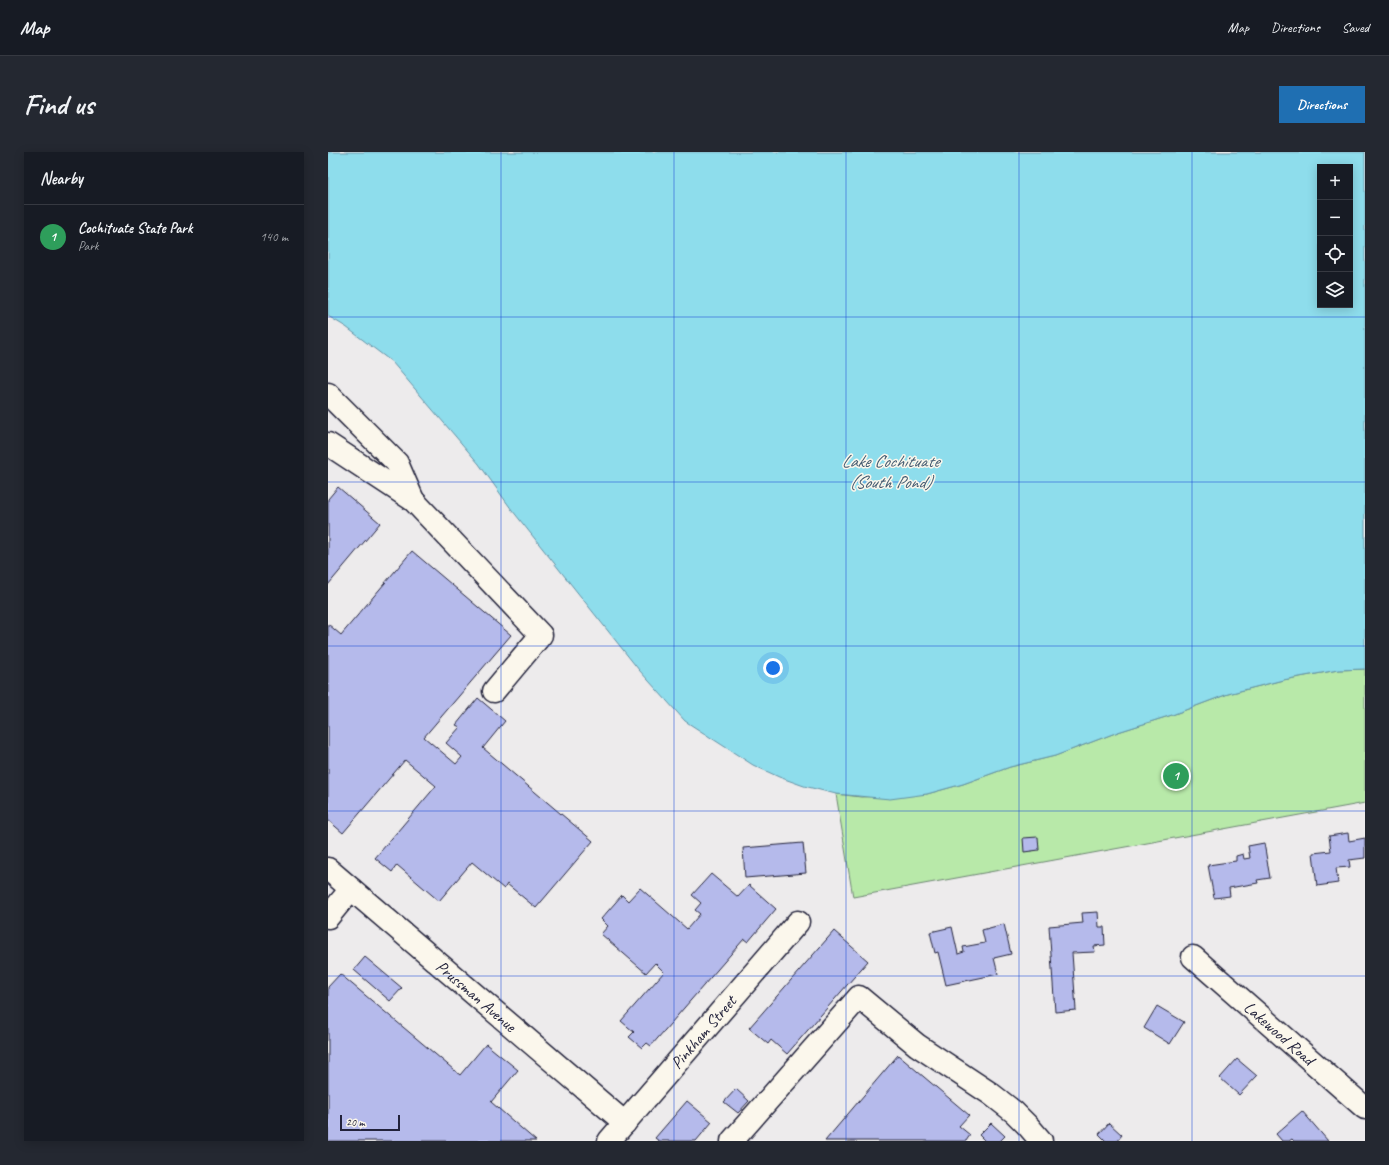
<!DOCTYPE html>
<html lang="en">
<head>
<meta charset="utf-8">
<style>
	:root { --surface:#171b24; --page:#242831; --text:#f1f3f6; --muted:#9ea1a6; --line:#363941; --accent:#1f6fb2 }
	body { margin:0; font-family:Caveat,sans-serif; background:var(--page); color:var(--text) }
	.controls { position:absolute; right:12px; top:12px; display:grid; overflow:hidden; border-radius:0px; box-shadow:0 2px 10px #0003 }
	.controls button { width:36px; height:36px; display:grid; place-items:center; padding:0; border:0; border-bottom:1px solid var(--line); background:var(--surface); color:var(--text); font:20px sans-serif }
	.scale { position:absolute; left:12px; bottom:10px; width:60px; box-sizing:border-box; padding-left:4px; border:2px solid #22223b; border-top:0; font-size:11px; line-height:14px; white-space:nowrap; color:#22223b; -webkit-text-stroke:3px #fbf7ec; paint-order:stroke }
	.you { position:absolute; left:445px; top:516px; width:14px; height:14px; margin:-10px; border:3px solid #fff; border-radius:50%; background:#1a73e8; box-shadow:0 0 0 6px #1a73e833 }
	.badge { display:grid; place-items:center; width:26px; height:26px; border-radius:50%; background:var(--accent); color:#fff; font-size:13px; font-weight:700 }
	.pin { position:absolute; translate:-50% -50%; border:2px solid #fff; box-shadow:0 1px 4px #0006 }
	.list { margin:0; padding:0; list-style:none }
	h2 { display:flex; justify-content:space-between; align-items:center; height:52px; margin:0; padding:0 16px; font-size:17px }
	h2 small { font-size:13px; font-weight:400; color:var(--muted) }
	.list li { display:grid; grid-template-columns:26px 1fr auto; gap:12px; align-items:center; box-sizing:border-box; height:64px; padding:0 16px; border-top:1px solid var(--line) }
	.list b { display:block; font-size:15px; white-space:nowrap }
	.list p { margin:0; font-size:13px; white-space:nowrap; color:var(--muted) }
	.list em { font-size:13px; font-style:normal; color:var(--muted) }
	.icon { flex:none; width:22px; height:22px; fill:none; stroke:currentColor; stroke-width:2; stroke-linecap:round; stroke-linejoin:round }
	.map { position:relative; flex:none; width:1037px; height:989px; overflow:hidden; border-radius:0px }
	header { display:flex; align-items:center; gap:24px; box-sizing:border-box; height:56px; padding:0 20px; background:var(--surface); border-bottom:1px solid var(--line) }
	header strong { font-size:19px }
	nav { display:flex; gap:22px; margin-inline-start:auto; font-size:14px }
	.intro { display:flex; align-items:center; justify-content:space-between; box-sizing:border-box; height:96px; padding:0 24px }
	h1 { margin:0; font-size:28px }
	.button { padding:10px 18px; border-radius:0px; background:var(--accent); color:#fff; font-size:14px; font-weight:700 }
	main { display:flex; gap:24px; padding:0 24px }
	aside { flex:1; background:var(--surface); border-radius:0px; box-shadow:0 2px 10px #0003 }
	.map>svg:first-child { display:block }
	.green { fill:#b8e9a9; stroke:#6d8672 }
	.water { fill:#8eddec; stroke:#6392a5; fill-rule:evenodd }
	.building { fill:#b5baeb; stroke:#22223b }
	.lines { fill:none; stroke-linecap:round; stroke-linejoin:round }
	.minor-casing { stroke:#22223b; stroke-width:25 }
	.minor { stroke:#fbf7ec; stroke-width:22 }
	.grid { fill:none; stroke:#1d4ed8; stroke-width:1; stroke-opacity:0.55 }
	.labels { text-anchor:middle; stroke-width:3; stroke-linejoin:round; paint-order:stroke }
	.street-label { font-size:17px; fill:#22223b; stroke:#fbf7ec }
	.water-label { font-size:18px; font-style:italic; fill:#425a70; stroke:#fbf7ec }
</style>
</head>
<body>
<header>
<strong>Map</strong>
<nav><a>Map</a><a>Directions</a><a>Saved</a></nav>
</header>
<div class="intro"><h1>Find us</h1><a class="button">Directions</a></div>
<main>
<aside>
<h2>Nearby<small></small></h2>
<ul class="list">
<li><span class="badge" style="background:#2e9e5b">1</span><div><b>Cochituate State Park</b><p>Park</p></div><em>140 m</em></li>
</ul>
</aside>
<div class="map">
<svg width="1037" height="989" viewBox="0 0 1037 989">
	<rect width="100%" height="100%" fill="#edebec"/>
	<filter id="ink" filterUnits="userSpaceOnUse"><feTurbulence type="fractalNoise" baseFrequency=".025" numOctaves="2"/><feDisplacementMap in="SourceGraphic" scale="8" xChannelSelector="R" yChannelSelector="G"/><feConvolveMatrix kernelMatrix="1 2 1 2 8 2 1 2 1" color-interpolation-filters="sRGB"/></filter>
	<g filter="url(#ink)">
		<!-- green -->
		<path class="green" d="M1037,517V651L525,745L508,642L533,645L599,642L635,632L682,615L727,604L790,580L844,563L900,542L955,528L1010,518Z"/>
		<!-- water -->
		<path class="water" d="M0,0H1037V517L1010,518L955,528L900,542L844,563L790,580L727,604L682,615L635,632L599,642L562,647L508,642L476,634L451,625L425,613L357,569L311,518L184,358L151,312L64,210L18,175L0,164ZM992,15H1022V153H992Z"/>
		<!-- building -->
		<path class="building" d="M10,335L52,371L0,433V347Z
			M84,399L183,483L96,585L128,612L134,605L118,591L132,575L128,573L150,546L177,569L155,596L265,689L208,756L179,732L176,737L144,710L111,749L69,713L64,720L47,706L108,634L77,608L15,681L0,668V472L13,483Z
			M1020,681L1021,689L1037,686V706L1021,708L1022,715L1008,716L1010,731L989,734L985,701L1003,699L1001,684Z
			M710,685L711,698L696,700L695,686Z
			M475,691L478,721L417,726L415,696Z
			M936,691L942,726L929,728L930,731L901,736L902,744L886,746L880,713L908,709V704L915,702L916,707L922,706L920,694Z
			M383,722L410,745L421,733L448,757L420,790L416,787L323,894L319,891L314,896L301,885L306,880L293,869L336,820L327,811L318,821L273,782L280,774L273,767L294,743L300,749L312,736L359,777L372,762L367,758L373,751L364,743Z
			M770,760L771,775H776L777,793L766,794L767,800L744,801L748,858L727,860L721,774L755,771L754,761Z
			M676,772L683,802L666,806L670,822L618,833L610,800L607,801L602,780L624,775L630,802L636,800L635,795L657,791L654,778Z
			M506,779L540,809L459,902L443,888L440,892L421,876Z
			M37,805L74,836L62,849L26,818Z
			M12,822L132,923L158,892L190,918L163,950L208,989H0V835Z
			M829,854L856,870L842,892L816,876Z
			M570,903L641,963L631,974L642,983L638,989H497Z
			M909,907L929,924L911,943L892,926Z
			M408,937L421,949L410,961L396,950Z
			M359,949L384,970L368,989H331L327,986Z
			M974,959L1000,989H966L964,987L961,989H954L948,982Z
			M663,971L677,984L672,989H657L651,983Z
			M781,971L794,983L789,989H778L771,982Z"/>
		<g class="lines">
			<!-- minor casing -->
			<g class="minor-casing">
				<g id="minor">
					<path d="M0,242L69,311L85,348"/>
					<path d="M0,292L85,348L213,483L166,539"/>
					<path id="s1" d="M0,717L297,971"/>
					<path d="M0,765L23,737"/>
					<path id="s2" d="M865,805L1037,956"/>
					<path id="s3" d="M281,989L470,770"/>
					<path d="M404,989L531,845L589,893L663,942L686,960L701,975L713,989"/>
				</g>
			</g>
			<!-- minor -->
			<use href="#minor" class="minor"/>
		</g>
	</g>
	<!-- grid -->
	<path class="grid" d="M173,0V989M346,0V989M518,0V989M691,0V989M864,0V989M0,165H1037M0,330H1037M0,494H1037M0,659H1037M0,824H1037"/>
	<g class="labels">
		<!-- street labels -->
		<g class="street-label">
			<text dy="6" stroke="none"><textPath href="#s1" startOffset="195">Prussman Avenue</textPath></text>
			<text dy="6" stroke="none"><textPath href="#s3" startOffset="144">Pinkham Street</textPath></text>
			<text dy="6" stroke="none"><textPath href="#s2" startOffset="115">Lakewood Road</textPath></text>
		</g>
		<!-- water labels -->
		<g class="water-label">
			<text x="562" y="315">Lake Cochituate<tspan x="562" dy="21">(South Pond)</tspan></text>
		</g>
	</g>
</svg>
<div class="controls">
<button>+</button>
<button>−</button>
<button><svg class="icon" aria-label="locate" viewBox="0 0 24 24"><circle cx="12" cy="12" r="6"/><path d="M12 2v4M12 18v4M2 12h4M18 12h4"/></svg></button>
<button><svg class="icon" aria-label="layers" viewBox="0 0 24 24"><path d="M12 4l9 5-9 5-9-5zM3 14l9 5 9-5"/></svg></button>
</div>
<div class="scale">20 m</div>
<div class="you"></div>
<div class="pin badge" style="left:848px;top:624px;background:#2e9e5b">1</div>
</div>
</main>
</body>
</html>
